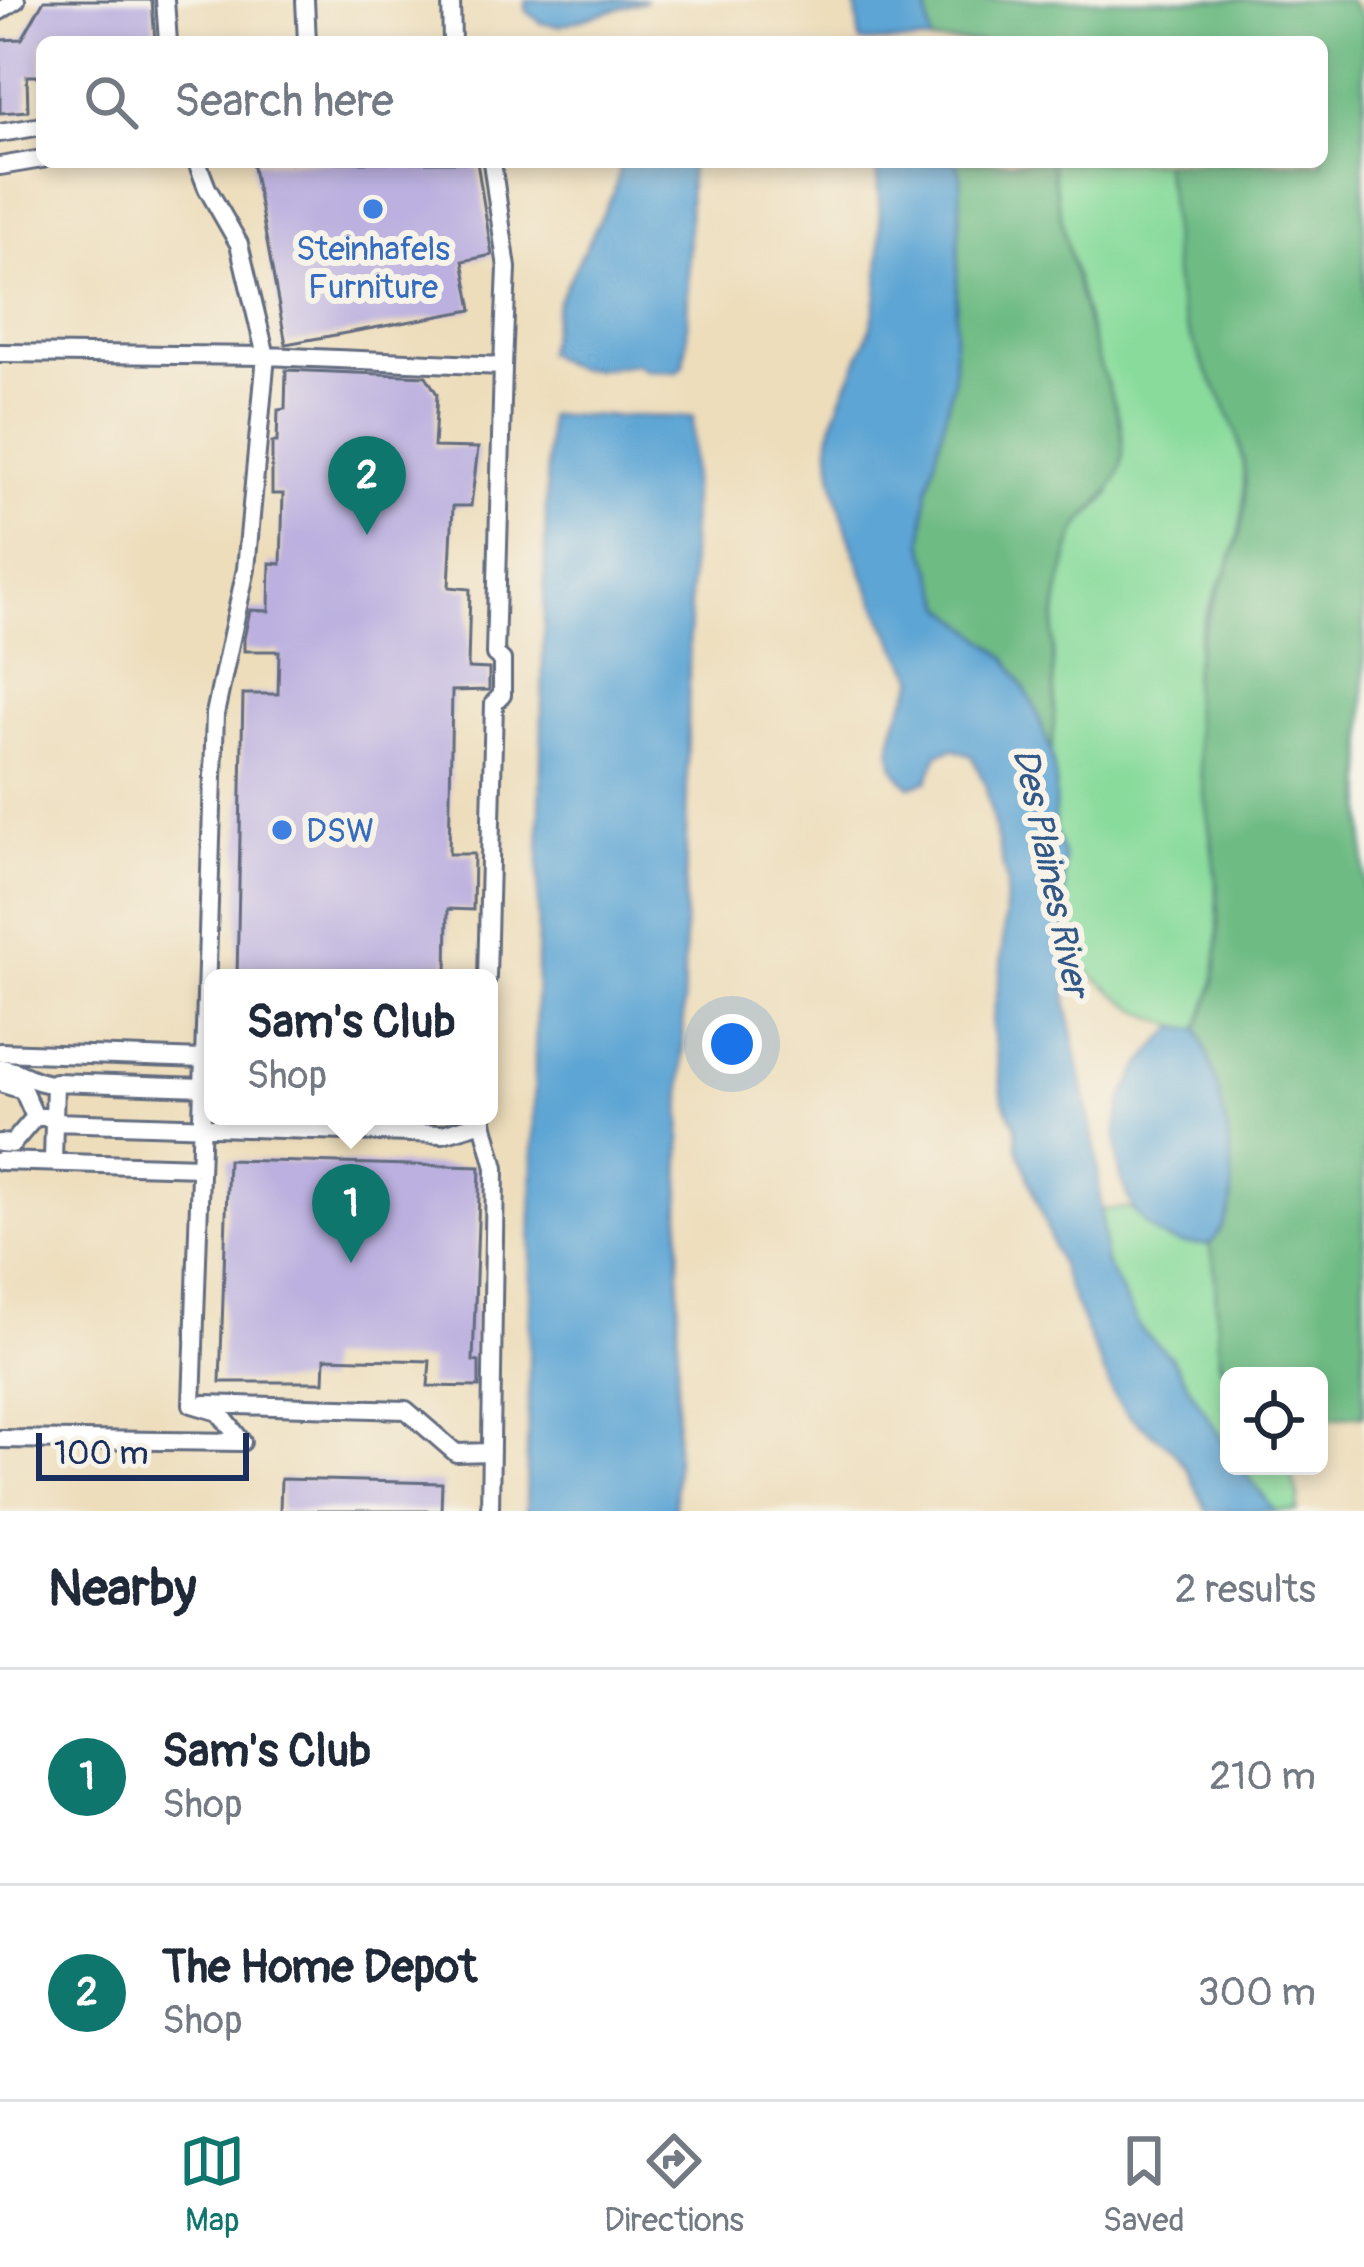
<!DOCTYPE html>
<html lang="en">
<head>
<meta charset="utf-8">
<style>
	:root { --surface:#fff; --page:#f2f2f3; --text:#1f2937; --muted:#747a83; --line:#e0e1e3; --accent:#0f766e }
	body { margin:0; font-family:Pangolin,sans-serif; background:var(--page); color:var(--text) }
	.controls { position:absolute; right:36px; bottom:36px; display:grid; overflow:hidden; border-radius:18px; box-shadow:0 6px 18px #0003 }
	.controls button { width:108px; height:108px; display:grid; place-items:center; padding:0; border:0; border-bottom:3px solid var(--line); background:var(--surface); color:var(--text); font:60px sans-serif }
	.scale { position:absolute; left:36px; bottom:30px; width:213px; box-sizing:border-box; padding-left:12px; border:6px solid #1b2f5e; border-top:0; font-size:33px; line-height:42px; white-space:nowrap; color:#1b2f5e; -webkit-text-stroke:9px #f7f3e8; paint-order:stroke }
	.you { position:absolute; left:732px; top:1044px; width:42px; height:42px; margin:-30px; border:9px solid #fff; border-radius:50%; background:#1a73e8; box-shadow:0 0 0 18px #1a73e833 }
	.badge { display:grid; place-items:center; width:78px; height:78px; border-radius:50%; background:var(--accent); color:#fff; font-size:39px; font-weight:700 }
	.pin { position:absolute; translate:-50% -99px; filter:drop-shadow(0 3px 6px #0008) }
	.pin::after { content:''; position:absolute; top:63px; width:42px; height:36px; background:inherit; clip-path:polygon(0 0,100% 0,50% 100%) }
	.popup { position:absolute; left:204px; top:969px; width:294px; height:156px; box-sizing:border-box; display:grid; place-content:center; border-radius:18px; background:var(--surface); filter:drop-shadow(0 3px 9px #0005); font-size:39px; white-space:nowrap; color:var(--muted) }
	.popup b { font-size:45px; color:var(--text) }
	.popup::after { content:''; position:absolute; left:50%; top:100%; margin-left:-24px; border:24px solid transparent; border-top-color:var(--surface) }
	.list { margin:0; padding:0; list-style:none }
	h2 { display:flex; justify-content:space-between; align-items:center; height:156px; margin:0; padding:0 48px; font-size:51px }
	h2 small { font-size:39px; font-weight:400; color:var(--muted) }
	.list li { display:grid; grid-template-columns:78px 1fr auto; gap:36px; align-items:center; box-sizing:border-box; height:216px; padding:0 48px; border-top:3px solid var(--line) }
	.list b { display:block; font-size:45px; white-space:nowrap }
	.list p { margin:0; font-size:39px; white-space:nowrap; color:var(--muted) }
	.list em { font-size:39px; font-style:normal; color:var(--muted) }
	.icon { flex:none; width:66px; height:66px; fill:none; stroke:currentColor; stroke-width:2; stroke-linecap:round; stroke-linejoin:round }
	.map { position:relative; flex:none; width:1364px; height:1511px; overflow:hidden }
	.search { position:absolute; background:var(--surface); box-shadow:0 6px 18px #0003; left:36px; right:36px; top:36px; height:132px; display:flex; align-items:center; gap:30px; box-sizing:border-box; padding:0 42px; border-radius:18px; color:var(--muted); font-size:45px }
	.sheet { height:588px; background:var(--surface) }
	nav { display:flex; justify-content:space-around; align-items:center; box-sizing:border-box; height:168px; border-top:3px solid var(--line); background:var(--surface); font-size:33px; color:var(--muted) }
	nav a { display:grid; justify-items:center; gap:6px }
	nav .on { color:var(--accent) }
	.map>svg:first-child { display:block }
	.green { fill:#89db9c; stroke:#52857d; stroke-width:3 }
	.forest { fill:#6ebb84; stroke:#447571; stroke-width:3 }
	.water { fill:#5da5d4; stroke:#3c6a99; stroke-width:3 }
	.building { fill:#bbb0df }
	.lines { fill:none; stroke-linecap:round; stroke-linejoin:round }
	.minor-casing { stroke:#646c7f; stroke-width:22 }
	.minor { stroke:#fff; stroke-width:16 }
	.shop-dot { fill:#3f7fe0; stroke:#f7f3e8; stroke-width:4.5 }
	.labels { text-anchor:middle; stroke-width:12; stroke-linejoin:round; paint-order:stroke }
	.shop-label { font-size:33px; fill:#366cbe; stroke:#f7f3e8 }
	.water-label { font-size:36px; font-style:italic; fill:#325887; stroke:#f7f3e8 }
</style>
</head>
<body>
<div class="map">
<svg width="1364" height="1511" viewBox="0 0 1364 1511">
	<rect width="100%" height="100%" fill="#f7f3e8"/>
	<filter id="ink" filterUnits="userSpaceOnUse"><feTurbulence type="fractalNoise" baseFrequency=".00833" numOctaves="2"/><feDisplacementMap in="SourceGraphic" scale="24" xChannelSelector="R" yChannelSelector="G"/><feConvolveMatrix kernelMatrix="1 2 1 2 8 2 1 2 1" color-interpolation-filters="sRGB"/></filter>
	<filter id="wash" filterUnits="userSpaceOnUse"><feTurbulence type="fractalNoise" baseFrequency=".004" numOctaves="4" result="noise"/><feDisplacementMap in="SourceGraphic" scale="48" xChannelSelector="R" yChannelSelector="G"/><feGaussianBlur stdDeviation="2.7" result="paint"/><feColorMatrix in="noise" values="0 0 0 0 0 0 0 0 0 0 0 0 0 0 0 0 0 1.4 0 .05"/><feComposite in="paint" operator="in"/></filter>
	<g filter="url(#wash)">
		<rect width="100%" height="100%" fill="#edddbb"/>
		<!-- green -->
		<path class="green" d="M1051,162H1162L1221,392C1249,450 1252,510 1227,569C1217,591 1203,615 1199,638C1180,750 1231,863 1215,976C1213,994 1204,1012 1198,1029C1145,1026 1102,985 1065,950L1064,857L1054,826L1056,782L1051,752L1054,728L1053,638L1061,580L1077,527L1110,494L1122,426L1098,360L1061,223Z
			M1130,1208L1170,1241L1210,1245L1216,1270L1219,1363L1229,1382V1451L1171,1358L1141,1330L1105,1261L1102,1210Z
			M1240,1466H1289L1298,1496L1297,1511H1275Z"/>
		<!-- forest -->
		<path class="forest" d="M925,0H1349L1364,19V1415L1319,1419V1376H1229V1382C1208,1341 1222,1290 1210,1245C1250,1195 1220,1084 1198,1029C1204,1012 1213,994 1215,977C1229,885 1200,795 1193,704C1187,623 1239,576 1245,503C1251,417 1200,380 1180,307C1167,259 1176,208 1162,162H1322V42H931Z
			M957,162H1051C1062,229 1078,295 1098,360C1108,389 1123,417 1123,448C1123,498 1084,503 1072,542C1063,574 1054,607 1053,641C1052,678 1057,715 1051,752L1034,705L1007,659L946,607L923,542L927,494L953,382L961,178Z"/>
		<!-- water -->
		<path class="water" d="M526,0H647L559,26L541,23L526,10Z
			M855,0H925L931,42H860Z
			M621,162H690L687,338L684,365L677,372L647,370L637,364C596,367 584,380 546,353L558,301L614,192Z
			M875,162H957L961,177L953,382L927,494L923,543L946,607L1007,659L1034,705L1051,752L1056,782L1054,826L1064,857L1067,1005L1097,1158L1105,1261L1141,1330L1171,1357L1229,1451V1466H1240L1275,1511H1207L1187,1469L1170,1447L1128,1415L1115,1398L1067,1285L1017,1145L1016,1126L1003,1100L992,1026L1001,968L1007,883L985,784L972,756L953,749L938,754L927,781L910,786C873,760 900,711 916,678C880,625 827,503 830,438C831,415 859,361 868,335C884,291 882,208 875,162Z
			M548,415L693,417L675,1511H526Z
			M1175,1028L1198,1029C1216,1074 1238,1155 1231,1204C1229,1219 1219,1233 1210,1245C1198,1244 1183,1245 1172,1241C1119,1224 1106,1141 1125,1095C1137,1067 1153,1048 1175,1028Z"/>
		<g id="blocks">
			<!-- building -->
			<path class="building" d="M44,0H152L155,42H42V76H27L28,111L0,113V40L22,39Z
				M252,162H477L492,255L463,261L472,310L286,344Z
				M286,370L426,376L437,394L434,447L478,448L471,506H453L449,587L470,589L468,668L489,669V690L452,691L449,854H474L473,910L448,909L447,978H237L243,694H278L279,651H244V639L250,610L269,611L270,563L281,564L283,494H272V442H277L278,410L285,409Z
				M228,1160L480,1167L473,1361L479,1362V1387L428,1386L430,1361L325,1358L324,1382H220Z
				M281,1479L442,1483L441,1511H280Z"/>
		</g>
	</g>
	<g filter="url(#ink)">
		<use href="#blocks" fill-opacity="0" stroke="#646c7f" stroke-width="3"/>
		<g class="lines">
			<!-- minor casing -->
			<g class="minor-casing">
				<path id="minor" d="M165,0L168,42
					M305,0L307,42
					M451,0L452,42
					M0,11L16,0
					M0,133L42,126
					M0,166L42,159
					M0,353L266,356L503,366L507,268L492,162
					M487,978L494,703L502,695V660L495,654L503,366
					M0,1052L204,1059L215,714L246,569L266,356L239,244L207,188L197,162
					M0,1068C20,1069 33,1084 55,1084
					M0,1083L23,1090L35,1117
					M54,1122L443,1134L483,1122V1116
					M483,1122L495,1168L490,1511
					M0,1143L12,1144L35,1117H54
					M0,1161L200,1167
					M53,1162L55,1082L203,1087
					M205,1404L406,1410L456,1453L491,1452
					M0,1439L242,1442L219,1412L192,1404L204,1059"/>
			</g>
			<!-- minor -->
			<use href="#minor" class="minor"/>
		</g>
	</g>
	<!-- markers -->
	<g class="shop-dot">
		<circle cx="373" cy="209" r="12"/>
		<circle cx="282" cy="830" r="12"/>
	</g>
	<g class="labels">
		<!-- shop labels -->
		<g class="shop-label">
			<text x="373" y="260">Steinhafels<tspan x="373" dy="38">Furniture</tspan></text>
			<text x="306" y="842" text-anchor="start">DSW</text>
		</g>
		<!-- water labels -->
		<g class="water-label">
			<text transform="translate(1052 872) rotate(78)" y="13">Des Plaines River</text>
		</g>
	</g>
</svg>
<div class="controls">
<button><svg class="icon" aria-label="locate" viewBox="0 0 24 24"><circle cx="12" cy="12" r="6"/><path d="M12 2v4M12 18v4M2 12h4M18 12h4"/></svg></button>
</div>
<div class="scale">100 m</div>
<div class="you"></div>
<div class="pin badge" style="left:351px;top:1263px">1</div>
<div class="popup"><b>Sam's Club</b>Shop</div>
<div class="pin badge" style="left:367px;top:535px">2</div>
<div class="search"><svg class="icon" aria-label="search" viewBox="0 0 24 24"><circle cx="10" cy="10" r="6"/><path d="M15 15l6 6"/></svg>Search here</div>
</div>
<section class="sheet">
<h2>Nearby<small>2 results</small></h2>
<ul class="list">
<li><span class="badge">1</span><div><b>Sam's Club</b><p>Shop</p></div><em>210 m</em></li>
<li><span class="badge">2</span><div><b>The Home Depot</b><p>Shop</p></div><em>300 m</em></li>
</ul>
</section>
<nav>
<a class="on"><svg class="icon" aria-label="map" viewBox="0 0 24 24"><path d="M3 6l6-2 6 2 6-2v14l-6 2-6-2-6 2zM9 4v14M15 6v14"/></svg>Map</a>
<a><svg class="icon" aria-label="directions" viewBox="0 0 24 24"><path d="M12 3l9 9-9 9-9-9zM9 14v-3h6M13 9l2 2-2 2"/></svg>Directions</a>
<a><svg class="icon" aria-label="saved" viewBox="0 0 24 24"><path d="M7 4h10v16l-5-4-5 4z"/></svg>Saved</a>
</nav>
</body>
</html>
